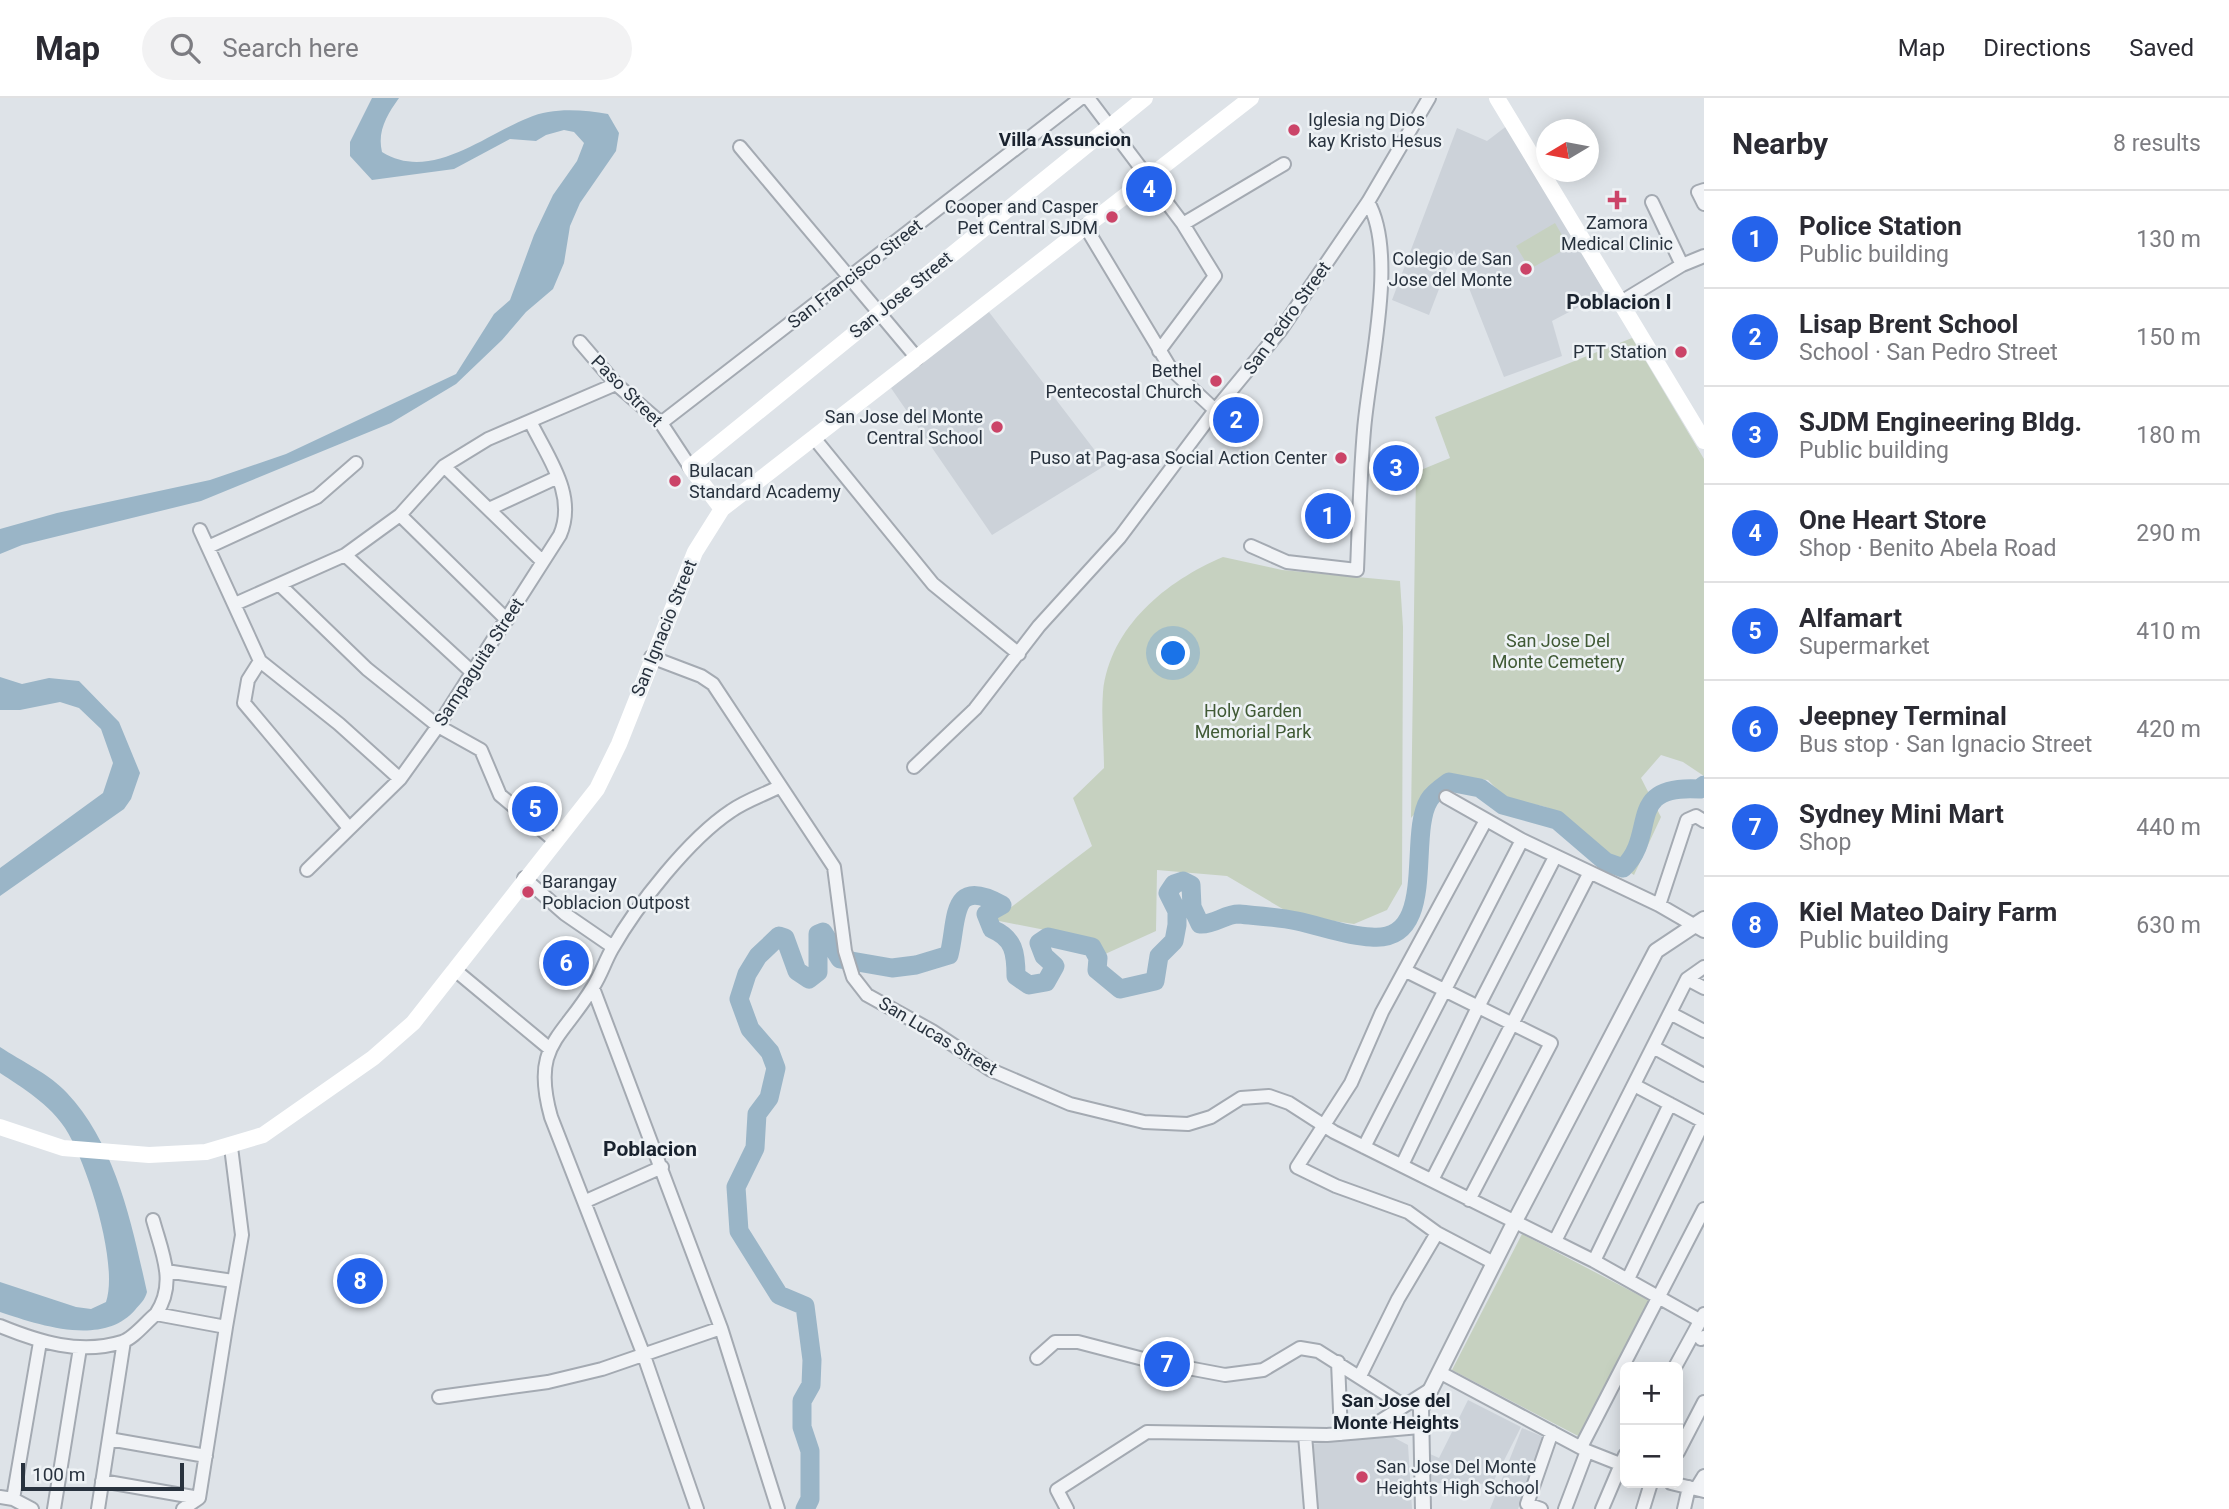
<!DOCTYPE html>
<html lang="en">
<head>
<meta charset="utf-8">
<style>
	:root { --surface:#fff; --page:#f2f2f3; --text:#2b2b33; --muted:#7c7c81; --line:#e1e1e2; --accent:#2563eb }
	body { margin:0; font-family:Roboto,sans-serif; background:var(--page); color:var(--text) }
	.controls { position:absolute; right:21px; bottom:21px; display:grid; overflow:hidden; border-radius:10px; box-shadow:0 4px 18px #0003 }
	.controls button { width:63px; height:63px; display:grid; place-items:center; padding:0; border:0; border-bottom:2px solid var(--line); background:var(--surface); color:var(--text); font:35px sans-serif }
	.compass { position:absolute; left:1536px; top:21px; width:63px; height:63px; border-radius:50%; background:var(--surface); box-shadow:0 4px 18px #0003; rotate:260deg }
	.scale { position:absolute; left:21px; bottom:18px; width:163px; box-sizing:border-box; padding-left:7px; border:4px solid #28323e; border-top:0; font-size:19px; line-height:24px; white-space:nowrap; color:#28323e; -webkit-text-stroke:5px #eef2f5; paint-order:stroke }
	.you { position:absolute; left:1174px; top:556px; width:24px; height:24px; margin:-18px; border:5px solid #fff; border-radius:50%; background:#1a73e8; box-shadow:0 0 0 10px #1a73e833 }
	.badge { display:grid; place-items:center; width:46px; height:46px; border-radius:50%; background:var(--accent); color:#fff; font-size:23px; font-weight:700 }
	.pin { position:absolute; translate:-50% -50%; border:4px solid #fff; box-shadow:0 2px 7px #0006 }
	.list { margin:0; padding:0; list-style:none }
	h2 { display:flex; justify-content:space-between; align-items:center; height:91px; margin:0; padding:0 28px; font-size:30px }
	h2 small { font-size:23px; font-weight:400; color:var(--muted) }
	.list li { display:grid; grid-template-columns:46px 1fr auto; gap:21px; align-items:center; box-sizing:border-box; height:98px; padding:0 28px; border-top:2px solid var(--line) }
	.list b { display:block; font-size:26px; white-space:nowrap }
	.list p { margin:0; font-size:23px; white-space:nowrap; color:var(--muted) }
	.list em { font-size:23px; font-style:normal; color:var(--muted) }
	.icon { flex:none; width:38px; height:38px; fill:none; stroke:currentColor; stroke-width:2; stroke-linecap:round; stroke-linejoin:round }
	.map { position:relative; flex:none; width:1704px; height:1411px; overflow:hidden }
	header { display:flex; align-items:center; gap:42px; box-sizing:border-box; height:98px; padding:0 35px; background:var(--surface); border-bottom:2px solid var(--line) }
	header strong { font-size:33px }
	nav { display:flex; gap:38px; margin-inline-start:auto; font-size:24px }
	.search { width:490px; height:63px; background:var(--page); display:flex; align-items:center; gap:18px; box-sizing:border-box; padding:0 24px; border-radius:38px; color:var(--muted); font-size:26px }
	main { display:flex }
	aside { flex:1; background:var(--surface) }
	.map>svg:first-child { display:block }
	.built { fill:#ccd2d9 }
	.green { fill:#c6d1c0 }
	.water { fill:#9ab5c7 }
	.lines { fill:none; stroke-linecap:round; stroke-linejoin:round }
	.river { stroke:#9ab5c7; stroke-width:19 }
	.minor-casing { stroke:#a4aab2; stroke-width:16 }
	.tertiary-casing { stroke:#a4aab2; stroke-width:18 }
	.minor { stroke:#f1f3f6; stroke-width:12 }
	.tertiary { stroke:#f1f3f6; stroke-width:14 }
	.secondary { stroke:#fff; stroke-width:16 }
	.poi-dot { fill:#cb4468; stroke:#eef2f5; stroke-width:2.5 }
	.labels { text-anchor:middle; stroke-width:5; stroke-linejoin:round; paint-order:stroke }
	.poi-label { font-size:18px; fill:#28323e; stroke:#eef2f5; text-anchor:end }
	.street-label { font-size:18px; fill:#28323e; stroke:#eef2f5 }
	.park-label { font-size:18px; fill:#405a35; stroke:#eef2f5 }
	.neighbourhood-label { font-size:19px; font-weight:bold; fill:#1a232f; stroke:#eef2f5 }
	.quarter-label { font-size:21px; font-weight:bold; fill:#1a232f; stroke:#eef2f5 }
</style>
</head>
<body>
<header>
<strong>Map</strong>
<div class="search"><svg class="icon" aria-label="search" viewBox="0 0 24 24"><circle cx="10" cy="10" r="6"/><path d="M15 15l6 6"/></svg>Search here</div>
<nav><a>Map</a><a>Directions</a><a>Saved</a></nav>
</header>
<main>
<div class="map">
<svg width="1704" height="1411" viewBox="0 0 1704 1411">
	<rect width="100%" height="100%" fill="#dee3e8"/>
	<!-- built -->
	<path class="built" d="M1508,27L1605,195L1552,223L1562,258L1504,279L1454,152L1429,217L1392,202L1457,30L1487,43Z
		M989,214L1106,367L992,437L891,290Z
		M1468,1302L1521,1329L1492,1386L1432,1385L1430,1356L1439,1360Z
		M1522,1330L1546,1340L1518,1411H1490Z
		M1391,1338L1408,1347L1412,1411H1316L1311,1346Z"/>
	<!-- green -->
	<path class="green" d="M1555,125L1569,149L1530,171L1516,148Z
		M1632,240L1704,361V678L1683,664L1661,657L1641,680L1661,719L1634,777C1625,771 1613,766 1606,758C1579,732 1556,698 1513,708L1488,682L1446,678L1411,720L1416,374L1450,360L1435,319Z
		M1223,459L1282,472L1400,483L1403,529L1402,786L1387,812L1354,826L1293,817L1227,778L1157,772L1156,833L1103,857L1091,841L994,822L1092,748L1073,700L1104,670C1104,646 1101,619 1103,594C1110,529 1166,483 1223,459Z
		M1522,1136L1652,1204L1582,1340L1452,1272Z"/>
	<!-- water -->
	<path class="water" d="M372,0H399C387,17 377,33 382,54C430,84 483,38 528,20C553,9 583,12 608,16L619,35L616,53L580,105L570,128L564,165L553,191L526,214L502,242L456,286L391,325L201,403L22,447L0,456V431L57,415L210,382L286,356L456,276L494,216L510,202L534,137L553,97L577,63L584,45L574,34L564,32L546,37L536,43L510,41L454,71L372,82L350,58V44Z
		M0,579L22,586L49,580L79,583L119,624L140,675L131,701L124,711L0,798V770L103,695L113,665L101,631L79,610L60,604L20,612H0Z
		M0,949C21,963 50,976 67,995C116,1047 132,1127 147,1194C145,1202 140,1206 135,1212C103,1249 39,1227 0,1214V1184L76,1209L91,1211L106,1204C119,1166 87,1064 65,1030C51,1008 22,989 0,975Z"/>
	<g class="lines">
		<!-- river -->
		<path class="river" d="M805,1411L810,1401V1353L802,1329V1303L811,1287L812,1262L805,1208L779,1197L739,1133L736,1089L755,1050L757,1016L769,1000L776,970L770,954L750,931L739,901L747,876L758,858L779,838L785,840L797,873L809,881L818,874V836L823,834L840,861L892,870L916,867L949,857C958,823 949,777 1002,807L986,816L992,831C1014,840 1016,855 1016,878L1029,887L1046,884L1055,868L1044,858L1039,845L1048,839L1092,849L1098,860L1097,872L1120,891L1155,883L1159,858L1174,843L1177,827V813L1168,795L1174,786L1183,783L1191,787L1192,809L1200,826C1215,827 1224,816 1239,816C1258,818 1278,819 1297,823C1321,828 1346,838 1371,839C1439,845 1407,738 1429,702C1433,695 1442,689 1449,684L1480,690L1503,707L1557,722L1606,764L1623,770C1659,736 1623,686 1700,691L1704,687"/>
		<!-- minor casing -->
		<g class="minor-casing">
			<path id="minor" d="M1088,0L1183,126L1215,178L1159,253
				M740,49L917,260
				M1704,92L1698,94L1704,106
				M1652,104L1682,167
				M1183,126L1284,66
				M1085,128L1171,271L1215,312
				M1621,204L1682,167L1704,158
				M580,244L616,286L661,325L690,369
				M661,325L1081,0
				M814,340L933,486L1019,556
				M444,368L542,463
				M489,411L558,379
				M400,417L507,522
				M200,432L260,563L339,626L400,681
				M1251,448L1287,464L1357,472C1359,425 1360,378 1364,332C1369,270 1398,156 1368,104
				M208,449L317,399L356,365
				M345,457L473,575
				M280,487L367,571L438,628L481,652L500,697L555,743
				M235,506L345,457L400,417L444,368L488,341L616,286
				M651,559L701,578L713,586L834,769L845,853L853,879L867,897L932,933L991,972L1070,1006L1144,1024L1188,1026L1211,1019L1241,1000L1269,998L1289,1005L1334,1034L1594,1163L1701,1223
				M260,563L248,582L244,605L349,730
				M914,669L975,611L1039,528L1120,439L1215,312L1280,233L1368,104L1429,0
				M1446,699L1522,742L1659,807L1704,833
				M1486,722L1382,914L1351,985L1297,1069L1336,1088L1408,1114L1437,1135L1494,1165
				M307,772L400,681L438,628L560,437C577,397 548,360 531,325
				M524,780L565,816L613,849
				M1659,807L1687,722L1696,718L1704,723
				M455,872L550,951
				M1406,873L1551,945L1469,1102
				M1687,881L1704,890
				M593,890L721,1230L778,1411
				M1670,915L1704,933
				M1653,949L1704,977
				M1634,987L1704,1024
				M1364,1049L1522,742
				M1402,1067L1478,909L1555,759
				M1432,1082L1589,776
				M586,1103L662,1069
				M153,1122C162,1155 177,1185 156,1216
				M1555,1143L1687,881L1704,869
				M1594,1163L1670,1006
				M166,1173L233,1183
				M1628,1181L1704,1023
				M0,1228C39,1244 80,1257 122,1244C134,1240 146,1224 156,1216L226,1229L242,1137L231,1049
				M1701,1241L1704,1239
				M1037,1260L1055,1244H1078L1151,1263L1225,1277L1263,1272L1300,1250L1318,1253L1403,1307
				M1338,1264L1341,1336
				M1675,1269L1704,1216
				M1439,1274L1587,1353L1625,1368
				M1360,1278L1398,1201L1437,1135
				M439,1299L548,1284L602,1271L721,1230
				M1366,1332L1431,1291
				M1305,1337L1311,1411
				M109,1341L206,1358
				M1581,1349L1704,1111
				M1678,1354L1704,1304
				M102,1383L199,1400
				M1671,1385L1704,1393
				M1696,1391L1704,1378
				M0,1399L13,1401L32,1411
				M13,1401L40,1244
				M54,1411L80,1250
				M98,1411L124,1243
				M183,1411L199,1400L226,1229
				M697,1411L643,1255L551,1019C531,947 561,942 593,889C601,877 605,863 612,851C637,807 689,741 731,713C745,703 763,697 779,689
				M1067,1411L1057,1392L1147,1334L1327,1337L1420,1329
				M1541,1411L1527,1406L1552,1334
				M1565,1411L1587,1353
				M1602,1411L1625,1357
				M1643,1411L1651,1385
				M1684,1411L1689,1389"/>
		</g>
		<!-- tertiary casing -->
		<g class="tertiary-casing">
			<path id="tertiary" d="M1423,1411L1421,1311L1515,1123L1656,853L1704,821"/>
		</g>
		<!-- minor -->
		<use href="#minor" class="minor"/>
		<!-- tertiary -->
		<use href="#tertiary" class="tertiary"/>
		<!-- secondary -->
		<path class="secondary" d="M1497,0L1704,343
			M722,411L690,369L1145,0
			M0,1029L63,1050L149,1057L206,1054L263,1037L373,960L413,925L597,691L619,646L695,454L722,411L1251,0"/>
	</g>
	<!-- markers -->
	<g class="poi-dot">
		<circle cx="1294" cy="32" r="7"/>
		<path d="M1613.5 91.5h7v7h7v7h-7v7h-7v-7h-7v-7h7z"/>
		<circle cx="1112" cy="119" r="7"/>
		<circle cx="1526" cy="171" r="7"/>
		<circle cx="1681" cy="254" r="7"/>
		<circle cx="1216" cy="283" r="7"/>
		<circle cx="997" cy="329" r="7"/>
		<circle cx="1341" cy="360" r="7"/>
		<circle cx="675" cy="383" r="7"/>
		<circle cx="528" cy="794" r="7"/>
		<circle cx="1362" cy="1379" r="7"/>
	</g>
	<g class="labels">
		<!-- poi labels -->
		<g class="poi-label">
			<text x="1308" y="28" text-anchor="start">Iglesia ng Dios<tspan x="1308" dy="21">kay Kristo Hesus</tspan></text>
			<text x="1098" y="115">Cooper and Casper<tspan x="1098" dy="21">Pet Central SJDM</tspan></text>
			<text x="1617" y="131" text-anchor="middle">Zamora<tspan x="1617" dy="21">Medical Clinic</tspan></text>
			<text x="1512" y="167">Colegio de San<tspan x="1512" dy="21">Jose del Monte</tspan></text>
			<text x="1667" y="260">PTT Station</text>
			<text x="1202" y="279">Bethel<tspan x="1202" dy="21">Pentecostal Church</tspan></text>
			<text x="983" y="325">San Jose del Monte<tspan x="983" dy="21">Central School</tspan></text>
			<text x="1327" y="366">Puso at Pag-asa Social Action Center</text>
			<text x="689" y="379" text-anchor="start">Bulacan<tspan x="689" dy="21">Standard Academy</tspan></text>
			<text x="542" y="790" text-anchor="start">Barangay<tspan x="542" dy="21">Poblacion Outpost</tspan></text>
			<text x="1376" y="1375" text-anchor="start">San Jose Del Monte<tspan x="1376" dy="21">Heights High School</tspan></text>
		</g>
		<!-- street labels -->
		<g class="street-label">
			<text transform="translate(855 176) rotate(-38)" y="6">San Francisco Street</text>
			<text transform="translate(901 197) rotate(-39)" y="6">San Jose Street</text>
			<text transform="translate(1287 220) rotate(-54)" y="6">San Pedro Street</text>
			<text transform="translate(627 293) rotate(45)" y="6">Paso Street</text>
			<text transform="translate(664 530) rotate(-68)" y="6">San Ignacio Street</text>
			<text transform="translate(479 564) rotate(-57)" y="6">Sampaguita Street</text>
			<text transform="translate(938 938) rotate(31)" y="6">San Lucas Street</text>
		</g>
		<!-- park labels -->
		<g class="park-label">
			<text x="1558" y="549">San Jose Del<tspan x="1558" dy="21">Monte Cemetery</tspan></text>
			<text x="1253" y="619">Holy Garden<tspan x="1253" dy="21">Memorial Park</tspan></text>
		</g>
		<!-- neighbourhood labels -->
		<g class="neighbourhood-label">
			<text x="1065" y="48">Villa Assuncion</text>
			<text x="1396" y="1309">San Jose del<tspan x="1396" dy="22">Monte Heights</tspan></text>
		</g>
		<!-- quarter labels -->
		<g class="quarter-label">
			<text x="1619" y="211">Poblacion I</text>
			<text x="650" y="1058">Poblacion</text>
		</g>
	</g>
</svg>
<div class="controls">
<button>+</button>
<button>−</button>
</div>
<svg class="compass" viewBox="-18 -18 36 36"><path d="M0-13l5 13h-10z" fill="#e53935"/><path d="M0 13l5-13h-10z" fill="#7c7c81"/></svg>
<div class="scale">100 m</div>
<div class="you"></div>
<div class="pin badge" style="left:1328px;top:418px">1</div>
<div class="pin badge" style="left:1236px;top:322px">2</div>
<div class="pin badge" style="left:1396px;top:370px">3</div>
<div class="pin badge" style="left:1149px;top:91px">4</div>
<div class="pin badge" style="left:535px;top:711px">5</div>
<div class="pin badge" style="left:566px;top:865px">6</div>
<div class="pin badge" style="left:1167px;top:1266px">7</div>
<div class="pin badge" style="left:360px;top:1183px">8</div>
</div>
<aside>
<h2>Nearby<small>8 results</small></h2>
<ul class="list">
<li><span class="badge">1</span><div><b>Police Station</b><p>Public building</p></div><em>130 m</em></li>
<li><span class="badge">2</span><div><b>Lisap Brent School</b><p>School · San Pedro Street</p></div><em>150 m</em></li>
<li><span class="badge">3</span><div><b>SJDM Engineering Bldg.</b><p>Public building</p></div><em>180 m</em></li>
<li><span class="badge">4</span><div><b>One Heart Store</b><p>Shop · Benito Abela Road</p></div><em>290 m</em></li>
<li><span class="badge">5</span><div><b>Alfamart</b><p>Supermarket</p></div><em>410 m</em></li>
<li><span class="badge">6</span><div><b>Jeepney Terminal</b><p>Bus stop · San Ignacio Street</p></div><em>420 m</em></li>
<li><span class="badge">7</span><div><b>Sydney Mini Mart</b><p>Shop</p></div><em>440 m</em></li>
<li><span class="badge">8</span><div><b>Kiel Mateo Dairy Farm</b><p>Public building</p></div><em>630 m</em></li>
</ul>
</aside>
</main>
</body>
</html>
